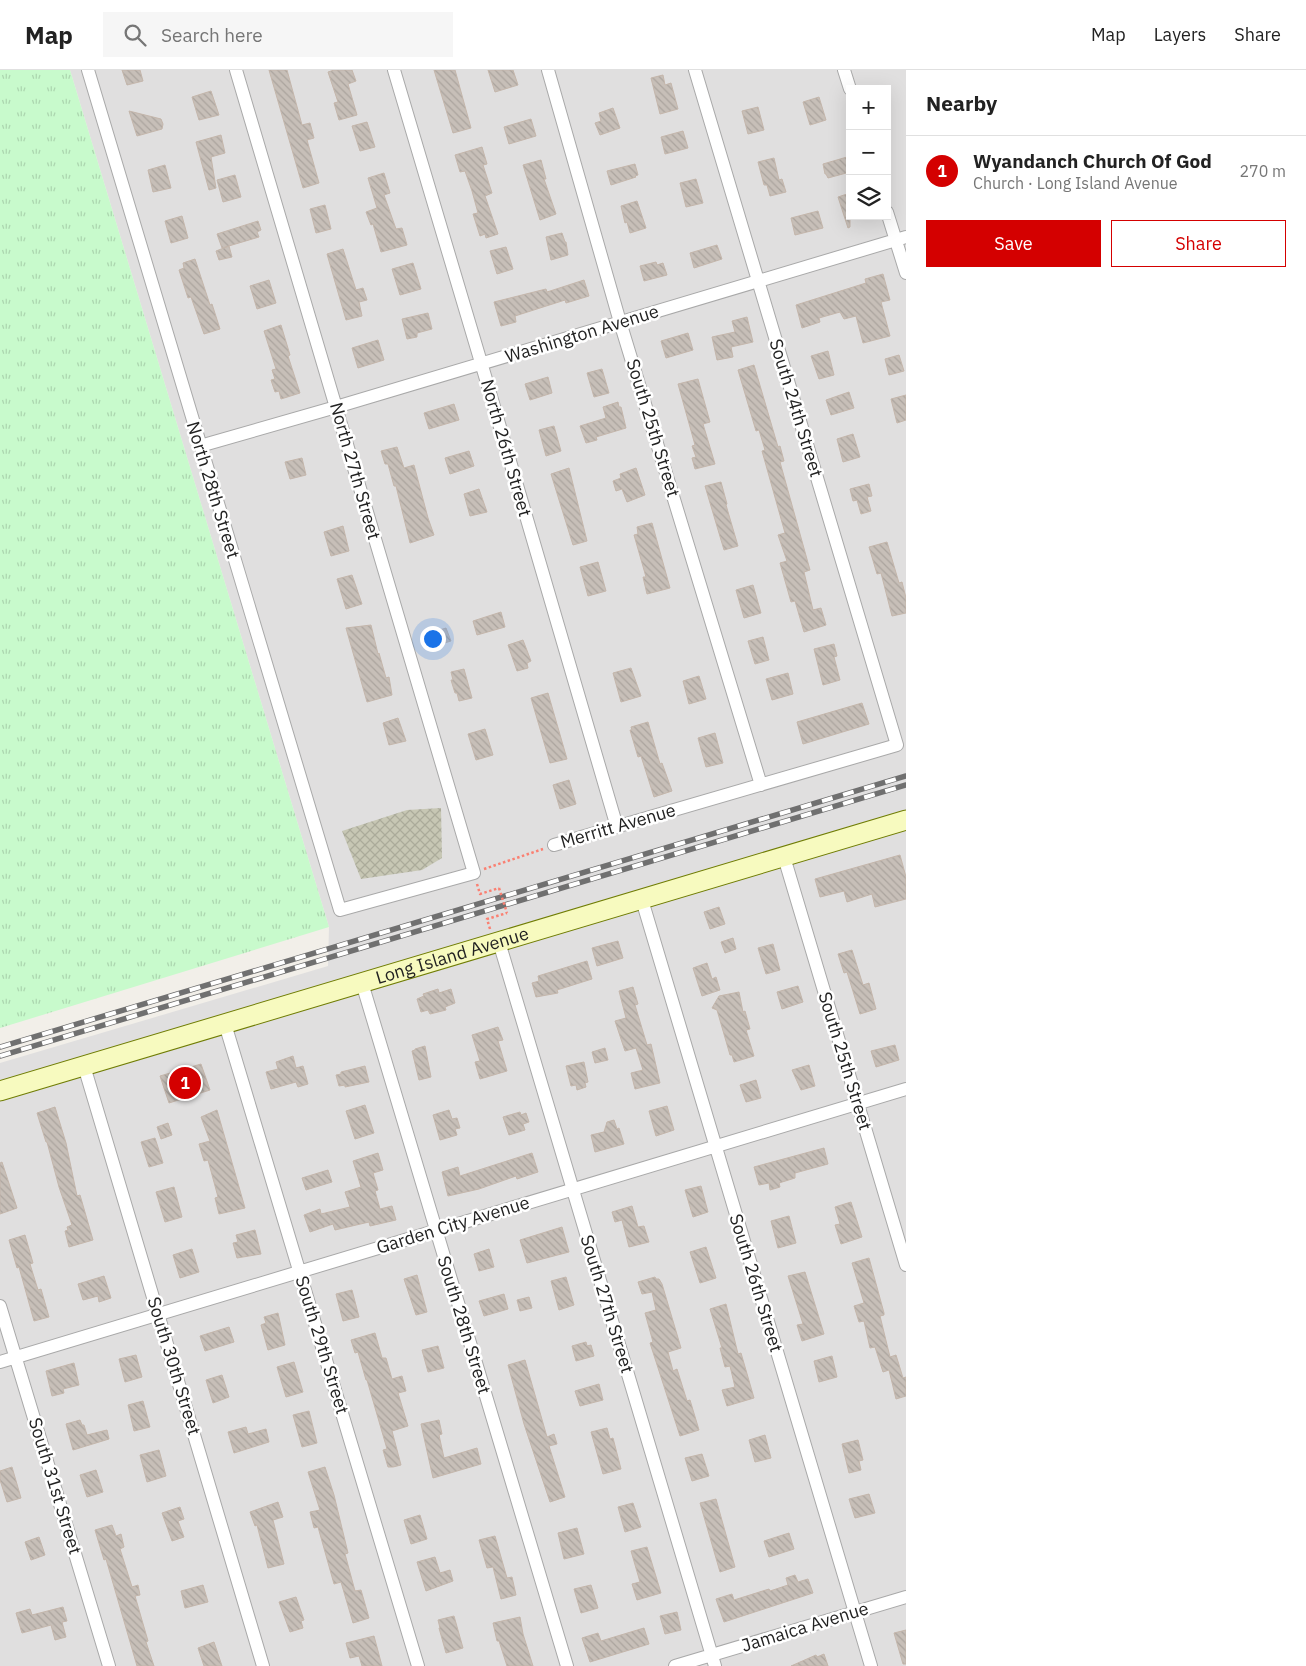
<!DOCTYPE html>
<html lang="en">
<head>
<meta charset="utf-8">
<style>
	:root { --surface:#fff; --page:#f6f6f6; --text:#222; --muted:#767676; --line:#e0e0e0; --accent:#d40000 }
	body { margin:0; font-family:"IBM Plex Sans",sans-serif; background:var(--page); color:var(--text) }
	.controls { position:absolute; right:15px; top:15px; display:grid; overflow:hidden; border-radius:0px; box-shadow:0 5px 20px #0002 }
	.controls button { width:45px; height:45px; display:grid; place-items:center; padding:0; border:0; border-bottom:1px solid var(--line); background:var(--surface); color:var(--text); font:25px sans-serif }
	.you { position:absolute; left:432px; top:568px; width:18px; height:18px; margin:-12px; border:4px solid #fff; border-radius:50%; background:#1a73e8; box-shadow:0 0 0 8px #1a73e833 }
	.badge { display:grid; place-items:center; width:32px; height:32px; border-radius:50%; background:var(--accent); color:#fff; font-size:16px; font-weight:700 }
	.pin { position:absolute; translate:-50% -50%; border:2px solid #fff; box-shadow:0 1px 5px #0006 }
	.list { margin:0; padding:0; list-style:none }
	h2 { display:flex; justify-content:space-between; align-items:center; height:65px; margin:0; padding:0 20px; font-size:21px }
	h2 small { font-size:16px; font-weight:400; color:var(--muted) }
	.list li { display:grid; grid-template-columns:32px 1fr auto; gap:15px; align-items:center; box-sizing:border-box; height:70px; padding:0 20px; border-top:1px solid var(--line) }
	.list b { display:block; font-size:19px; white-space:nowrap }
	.list p { margin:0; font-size:16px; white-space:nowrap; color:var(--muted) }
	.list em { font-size:16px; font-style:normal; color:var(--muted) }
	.actions { display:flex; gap:10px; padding:15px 20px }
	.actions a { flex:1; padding:11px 0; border:1px solid var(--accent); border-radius:0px; text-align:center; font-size:18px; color:var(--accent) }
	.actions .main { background:var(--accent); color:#fff }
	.icon { flex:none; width:28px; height:28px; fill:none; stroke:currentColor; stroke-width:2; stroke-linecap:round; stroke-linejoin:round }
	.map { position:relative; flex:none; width:906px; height:1596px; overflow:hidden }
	header { display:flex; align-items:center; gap:30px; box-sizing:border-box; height:70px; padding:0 25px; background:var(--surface); border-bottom:1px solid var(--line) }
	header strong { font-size:24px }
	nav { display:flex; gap:28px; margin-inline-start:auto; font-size:18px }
	.search { width:350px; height:45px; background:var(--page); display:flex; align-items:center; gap:12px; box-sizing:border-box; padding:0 18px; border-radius:0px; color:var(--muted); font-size:19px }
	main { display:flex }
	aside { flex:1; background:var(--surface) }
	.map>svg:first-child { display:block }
	.residential { fill:#e0dfdf; fill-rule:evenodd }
	.construction { fill:url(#construction-cross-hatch) }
	.park { fill:url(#park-tufts) }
	.building { fill:url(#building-back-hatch); stroke:#c4b6ab }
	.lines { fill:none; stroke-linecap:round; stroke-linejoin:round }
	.street-casing { stroke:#a9a9a9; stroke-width:14 }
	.secondary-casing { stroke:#707d05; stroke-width:21 }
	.path { stroke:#fa8072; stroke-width:2.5; stroke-dasharray:2.5 2.5; stroke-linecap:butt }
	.street { stroke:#fff; stroke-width:12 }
	.secondary { stroke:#f7fabf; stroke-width:19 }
	.rail-casing { stroke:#707070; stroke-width:5.5 }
	.rail { stroke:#fff; stroke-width:4; stroke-dasharray:11; stroke-linecap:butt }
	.path-bridge { stroke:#fa8072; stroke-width:2.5; stroke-dasharray:2.5 2.5; stroke-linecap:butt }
	.labels { text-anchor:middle; stroke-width:5; stroke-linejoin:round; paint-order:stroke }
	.street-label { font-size:18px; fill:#222; stroke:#fff }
</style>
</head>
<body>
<header>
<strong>Map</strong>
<div class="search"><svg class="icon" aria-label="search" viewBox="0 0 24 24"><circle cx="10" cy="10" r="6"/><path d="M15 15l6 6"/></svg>Search here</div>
<nav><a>Map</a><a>Layers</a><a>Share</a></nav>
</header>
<main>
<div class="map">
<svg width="906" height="1596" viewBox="0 0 906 1596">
	<defs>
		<pattern id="construction-cross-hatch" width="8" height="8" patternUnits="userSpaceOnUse" patternTransform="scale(1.25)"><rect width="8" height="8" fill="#c7c7b4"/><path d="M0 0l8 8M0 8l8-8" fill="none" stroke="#abab9a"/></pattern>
		<pattern id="park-tufts" width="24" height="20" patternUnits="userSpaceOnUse" patternTransform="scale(1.25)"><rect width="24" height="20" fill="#c8facc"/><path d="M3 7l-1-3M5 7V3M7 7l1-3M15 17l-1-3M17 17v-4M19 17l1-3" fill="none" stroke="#acd6af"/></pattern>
		<pattern id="building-back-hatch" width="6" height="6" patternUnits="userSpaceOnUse" patternTransform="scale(1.25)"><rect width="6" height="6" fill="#c7bfb8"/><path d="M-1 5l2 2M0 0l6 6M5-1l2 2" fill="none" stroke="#aba49e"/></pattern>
	</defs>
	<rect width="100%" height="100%" fill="#f2efe9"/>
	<!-- residential -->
	<path class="residential" d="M70,0H906V1596H0V993L328,896L329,857ZM850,19H887V146H850Z"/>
	<!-- construction -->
	<path class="construction" d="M441,738L442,788L422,800L361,809L342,761L407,740Z"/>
	<!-- park -->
	<path class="park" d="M0,0H70L329,857L0,958Z"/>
	<!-- building -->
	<path class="building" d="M122,0H140L143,11L127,15Z
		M269,0H287L302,55L310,53L314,68L307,70L319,113L303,118Z
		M334,0H352L356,11L348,14L357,45L339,50L334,33L338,32L328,2Z
		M434,0H455L471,58L453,63Z
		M488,0H513L518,15L495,22Z
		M663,5L665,15L671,13L678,39L660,44L651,8Z
		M211,21L219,45L199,50L192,27Z
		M819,27L826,50L810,55L803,32Z
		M758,37L764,60L748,64L742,41Z
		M613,38L620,58L600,65L595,53L601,51L599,43Z
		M129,41L161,49L163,54L162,59L137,66Z
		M531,49L536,66L509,74L504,57Z
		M367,52L375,77L360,81L352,56Z
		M683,61L688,78L665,84L661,67Z
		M221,65L225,83L211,87L216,118L209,120L196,72Z
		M482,77L487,94L483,95L492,123L485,126L498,164L486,168L485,164L480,166L473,144L478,143L472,121L465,101L460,102L455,85Z
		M847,87L850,102L828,108L826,104H825L823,94Z
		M774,88L779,110L782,109L786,122L770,126L767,115H764L758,92Z
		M541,90L546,109H544L556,144L540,150L523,95Z
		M635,94L638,105L635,106L636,107L611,115L607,101Z
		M165,95L171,118L153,122L148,100Z
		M384,103L390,123L384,125L396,159L402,158L407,175L381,182L373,154L371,155L366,142L377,138L368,108Z
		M235,105L241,127L223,132L217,110Z
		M696,109L703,133L686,137L680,113Z
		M850,123V157L848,158L838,127Z
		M637,131L646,158L630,163L627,152L625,153L621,136Z
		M325,135L331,159L316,163L310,139Z
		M818,141L823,158L795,165L791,148Z
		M182,146L188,168L171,173L165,151Z
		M258,151L261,160L257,162L259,167L222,178L217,164Z
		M562,163L565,172H566L568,185L551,190L546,167Z
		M717,175L722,189L694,198L690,183Z
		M229,176L232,187L219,190L216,181Z
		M506,177L513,199L497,204L490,181Z
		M343,179L356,220L363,218L367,230L359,232L362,246L346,250L327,184Z
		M195,189L210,235L212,234L220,259L204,264L191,227L188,228L179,200L184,198L183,193Z
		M656,192L657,195L663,193L667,205L644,211L640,196Z
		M413,193L421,219L400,225L392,199Z
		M883,204L890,230L881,232L890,266L863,273L856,246L844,249L840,242L819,248L820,252L802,258L796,235L866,213L865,209Z
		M269,210L276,233L257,239L250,216Z
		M584,210L589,226L566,233L565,230L515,246L516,252L501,256L494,232L546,219L547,222Z
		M428,243L432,259L417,263V267L407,269L402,249Z
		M747,247L753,272L731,277L733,287L717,290L712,267L735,262L732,251Z
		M281,255L290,285L288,286L300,323L281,329L279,321L275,322L271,310L275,309L272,300L276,299L264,261Z
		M688,263L693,280L666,288L661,271Z
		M378,270L384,290L358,298L352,278Z
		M828,281L834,305L819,309L811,286Z
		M899,285L904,301L889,305L885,289Z
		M754,295L778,377L780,376L784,391L780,392L810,500L804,502L813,540L821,538L826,555L804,562L795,531L791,532L780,493L787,491L778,465L785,463L762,381L765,380L759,360L756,361L738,300Z
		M602,299L609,323L594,327L587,303Z
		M548,307L552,323L530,330L525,314Z
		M698,309L710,352L703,354L715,394L695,399L692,388L696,387L692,376L695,375L678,314Z
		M849,322L854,338L831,345L826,330Z
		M906,325V350L897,353L891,329Z
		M618,332L619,337H621L626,358L596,367L597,370L586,373L580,356L606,348L603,337Z
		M454,334L459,350L429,359L424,343Z
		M554,356L561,381L546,386L539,360Z
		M853,364L860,387L843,392L837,369Z
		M397,377L404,398L414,395L428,448L434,465L410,473L396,416H394L388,394H385L381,381Z
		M469,381L474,396L450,404L445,388Z
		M302,388L306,405L290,409L285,392Z
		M569,398L587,471L573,475L551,404Z
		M636,398L645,425L627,432L622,419L616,421L613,411L621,408L620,404Z
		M721,412L727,434L726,435L738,476L724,480L705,416Z
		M869,414L872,426L867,427L871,441L861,444L857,430L853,431L850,419Z
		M479,419L487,442L470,446L464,424Z
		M652,453L670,518L647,524L643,507H646L634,465L638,464L637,457Z
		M343,456L349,481L331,486L324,462Z
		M887,472L899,513L902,512L906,528V543L892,546L881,503L877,504L869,477Z
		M598,492L606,521L588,526L580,497Z
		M352,505L362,534L346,539L337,509Z
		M753,515L761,543L744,548L736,520Z
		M501,542L505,557L477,565L473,551Z
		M371,555L378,584L379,583L386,608L389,607L392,625L367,632L346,558Z
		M446,558L451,571L431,577L427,564Z
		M763,567L769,590L755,594L748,571Z
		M523,570L531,591L527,593L528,598L517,601L508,575Z
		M834,574L837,586L834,587L840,610L823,615L814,579Z
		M631,598L641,626L621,632L613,603Z
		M464,599L472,628L459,631L457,623H455L451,610H453L451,602Z
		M788,603L793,624L772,630L766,609Z
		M699,606L706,629L689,634L683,611Z
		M548,623L567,689L550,693L531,628Z
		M862,633L869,654L803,674L797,652Z
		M398,648L406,671L389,675L383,653Z
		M648,652L660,694L662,693L672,721L654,727L641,686L638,687L630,660H632L631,657Z
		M485,659L493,685L476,690L468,664Z
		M715,663L723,693L706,697L698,668Z
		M569,710L576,734L560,739L553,715Z
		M900,785L906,807V829L875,837L872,824L847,832L844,821L820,827L815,809Z
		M719,837L725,854L710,859L704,842Z
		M733,868L736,879L725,883L721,872Z
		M618,871L623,888L597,896L592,878Z
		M773,874L780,900L766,904L758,878Z
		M852,880L863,915L869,913L876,939L860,944L847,902L844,903L838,884Z
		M587,891L592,909L557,920L558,923L536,927L532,913L539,911L538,906Z
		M707,893L712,909L716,907L720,920L702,926L693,898Z
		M798,916L803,932L782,939L777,922Z
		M633,917L638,934L635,935L647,975L651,974L660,1013L635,1019L631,1003L643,1000L636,978L625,981L615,951L626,948L619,921Z
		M438,919L439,923L451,919L455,933L445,937L446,940L430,944L428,940L421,942L417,929L424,926L423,924Z
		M739,922L743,942L745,941L750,959L746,960L754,986L734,992L732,985H730L717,940L712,938L719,926Z
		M498,957L503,970L498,971L507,1001L480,1009L475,992L480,991L472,965Z
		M895,975L899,990L876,997L871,981Z
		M425,976L431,1007L419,1010L412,981L415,980V979Z
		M605,978L608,990L595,993L592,982Z
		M293,986L296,998L303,996L308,1014L298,1017L296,1012L271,1019L266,1002L278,999L276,992Z
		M584,992L588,1012L585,1013L586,1017L577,1020L576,1015L571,1016L566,996Z
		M201,994L210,1020L169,1033L160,1006Z
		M809,995L815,1016L801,1020L792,1000Z
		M365,996L369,1012L345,1017V1015L339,1016L336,1005L341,1004V1002Z
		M756,1010L761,1028L746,1032L740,1015Z
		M365,1035L374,1063L355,1069L346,1041Z
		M667,1036L674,1060L656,1066L649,1041Z
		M55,1037L66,1073L77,1126L80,1125L93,1170L69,1177L65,1161L68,1160L67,1157L72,1155L59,1117L47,1072H46L37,1043Z
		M217,1040L245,1138L219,1144L215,1128L218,1127L208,1090L204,1091L199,1074L210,1071L201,1047Z
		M449,1040L452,1049L457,1048L460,1058L455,1059L457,1065L440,1070L433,1045Z
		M520,1042L521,1045L526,1043L529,1052L523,1054L525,1060L509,1065L503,1047Z
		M614,1050L617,1059L619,1058L624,1074L595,1082L591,1065L604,1062L607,1052Z
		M168,1053L172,1065L161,1069L157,1057Z
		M155,1068L163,1093L149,1097L141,1072Z
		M824,1078L828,1094L795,1103V1108L779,1113L780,1117L770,1120L769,1113L759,1115L754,1097Z
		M378,1083L383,1100L373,1103L378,1120L375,1121L380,1139L392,1136L396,1150L370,1156L369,1152L335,1160L333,1154L310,1162L304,1145L320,1139L321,1144L350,1137L345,1122L361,1117L353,1091Z
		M532,1083L538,1102L517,1109L516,1106L479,1119L448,1126L442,1102L458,1097L460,1106Z
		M2,1092L17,1138L0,1144V1093Z
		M328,1100L332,1112L306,1120L302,1108Z
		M701,1116L708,1142L693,1147L685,1120Z
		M174,1117L182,1147L165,1152L156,1122Z
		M851,1132L862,1167L841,1174L835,1155L840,1154L835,1137Z
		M632,1136L638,1157L644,1156L649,1172L629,1177L622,1150L615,1152L612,1142Z
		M789,1146L796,1173L778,1178L771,1151Z
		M562,1157L569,1182L527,1193L520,1170Z
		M255,1160L261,1184L237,1188L233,1173L238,1172L236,1165Z
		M25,1165L33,1193L30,1194L38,1220L41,1219L49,1247L34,1251L19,1197L17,1198L9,1170Z
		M706,1177L716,1208L700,1213L690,1182Z
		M192,1179L199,1202L180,1208L173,1185Z
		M489,1179L494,1197L479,1201L474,1184Z
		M869,1188L884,1243V1245L880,1246L890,1287L896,1285L903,1308L906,1307V1326L896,1329L889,1300L883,1302L875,1277L870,1278L864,1251L859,1252L854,1236L864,1233L852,1193Z
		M805,1202L824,1264L802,1271L797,1255L803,1254L788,1206Z
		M417,1205L427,1242L416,1245L404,1209Z
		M104,1206L111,1228L99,1232L98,1226L83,1230L78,1214Z
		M566,1207L574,1235L559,1240L551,1211Z
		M655,1207L656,1209H659L662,1214L681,1278L668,1282L673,1301L677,1299L687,1331L690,1330L699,1360L680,1366L650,1273L653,1272L645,1243L656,1240L652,1222L642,1224L638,1212Z
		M352,1220L359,1247L343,1251L336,1224Z
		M504,1224L508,1239L484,1246L479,1231Z
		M529,1227L532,1238L520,1241L517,1230Z
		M726,1234L738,1284L741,1283L754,1328L727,1336L722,1320L735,1317L730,1296L725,1297L720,1278H722L710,1239Z
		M278,1243L285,1275L268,1280L261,1255L266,1253L264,1247Z
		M229,1257L234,1272L205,1281L200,1266Z
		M375,1263L382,1288H386L392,1309L402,1306L406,1321L398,1323L408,1356L392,1361L401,1395L393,1397H388L383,1380L387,1379L367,1310H366L358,1282L355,1283L351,1270Z
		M586,1272L587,1276L591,1275L594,1286L576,1291L572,1276Z
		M438,1276L444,1298L428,1302L422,1280Z
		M136,1285L142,1307L125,1312L119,1289Z
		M832,1286L837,1307L819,1312L814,1291Z
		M525,1290L547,1367L554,1364L557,1374L549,1376L565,1427L550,1432L524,1354L508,1295Z
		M294,1292L303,1322L286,1327L277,1297Z
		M74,1293L79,1315L63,1319L64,1323L52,1326L46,1301Z
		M222,1305L229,1327L213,1333L206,1310Z
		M599,1314L603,1330L580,1336L575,1321Z
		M143,1331L150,1357L134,1361L128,1335Z
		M309,1341L317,1373L302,1377L293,1345Z
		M80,1350L82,1355H84L87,1365L107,1360L109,1369L73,1380L66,1354Z
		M439,1350L442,1364L439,1365L444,1388L477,1378L481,1394L433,1408L421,1354Z
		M246,1357L248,1364L266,1359L269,1372L234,1383L228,1362Z
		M607,1358L610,1369L613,1368L621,1399L603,1404L591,1362Z
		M765,1365L771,1388L755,1392L749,1370Z
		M858,1370L863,1390L859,1391L861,1400L849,1403L842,1374Z
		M159,1380L166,1406L147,1412L140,1385Z
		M702,1384L709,1406L692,1411L685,1388Z
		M12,1397L21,1428L7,1432L0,1410V1401Z
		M325,1397L334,1425L348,1483L345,1484L355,1521L361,1520L369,1548L353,1553L341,1512L334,1514L318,1457L314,1458L310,1442L320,1440L308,1402Z
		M96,1400L103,1422L87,1427L80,1405Z
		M869,1424L875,1443L855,1448L849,1429Z
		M716,1429L735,1497L720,1502L700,1433Z
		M278,1432L283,1447L273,1450L284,1494L268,1498L257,1455L255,1456L250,1442Z
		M633,1433L641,1457L625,1462L618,1437Z
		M180,1437L184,1449L178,1451L184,1467L172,1471L162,1443Z
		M420,1445L427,1469L411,1474L404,1450Z
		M112,1455L116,1466L121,1464L124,1477L120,1479L132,1517L138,1515L140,1525L135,1526L148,1571L146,1572L154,1596H137L106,1489L104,1490L95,1460Z
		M577,1458L584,1484L564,1489L558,1463Z
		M789,1463L794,1479L769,1487L764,1471Z
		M495,1466L507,1508L512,1507L516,1525L501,1529L493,1497L487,1498L479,1470Z
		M39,1467L45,1485L31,1490L25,1472Z
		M647,1477L661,1523L637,1530L632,1514L640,1512L631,1481Z
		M435,1487L440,1503L450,1500L453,1511L426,1521L417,1492Z
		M795,1505L798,1512L808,1509L813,1523L724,1552L716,1529L732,1524L734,1530L769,1519L770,1521L788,1515L786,1508Z
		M203,1515L208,1532L185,1538L181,1521Z
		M591,1515L598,1538L581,1543L574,1519Z
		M296,1527L304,1550L301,1551L303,1558L290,1562L279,1532Z
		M63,1537L67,1551L62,1552L66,1567L55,1570L51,1555L22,1563L16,1543L30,1539L32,1545Z
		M677,1542L681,1560L665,1564L660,1546Z
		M454,1546L463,1578L446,1583L439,1558H440L438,1550Z
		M520,1547L523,1564L533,1596H507L499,1571H497L493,1553Z
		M644,1558L649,1574L590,1592L582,1568L598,1563L601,1571Z
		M906,1560V1594H903L894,1563Z
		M374,1566L382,1596H362L359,1586L350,1588L346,1573Z
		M214,1572L222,1596H204L198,1578Z
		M824,1584L828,1596H791L816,1585L817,1587Z"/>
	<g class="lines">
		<!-- street casing -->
		<g class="street-casing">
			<path id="street" d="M88,0L340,840L474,803L236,0
				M394,0C470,252 543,504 617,757
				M548,0L620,252L761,715
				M844,0L850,19
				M887,142L906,203
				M200,376L336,337L906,167
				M554,775L897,675L695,0
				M784,787L906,1195
				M642,830L871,1596
				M499,872L715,1596
				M362,913L567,1596
				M225,954L418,1596
				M84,996L263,1596
				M0,1236L109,1596
				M0,1292L906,1019
				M675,1596L906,1527"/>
		</g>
		<!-- secondary casing -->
		<g class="secondary-casing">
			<g id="secondary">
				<path id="s1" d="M0,1021L906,750"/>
			</g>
		</g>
		<!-- path -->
		<path class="path" d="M484,799L543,779
			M477,814L480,824L499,818
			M490,859L487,849L507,843"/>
		<!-- street -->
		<use href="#street" class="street"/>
		<!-- secondary -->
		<use href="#secondary" class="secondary"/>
		<!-- rail casing -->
		<g class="rail-casing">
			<path id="rail" d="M0,977L906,706
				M0,986L906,715"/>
		</g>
		<!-- rail -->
		<use href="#rail" class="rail"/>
		<!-- path-bridge -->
		<path class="path-bridge" d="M499,818L507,843"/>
	</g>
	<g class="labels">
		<!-- street labels -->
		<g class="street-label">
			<text transform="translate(582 264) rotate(-17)" y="6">Washington Avenue</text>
			<text transform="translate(796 338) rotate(73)" y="6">South 24th Street</text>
			<text transform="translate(653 358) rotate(73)" y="6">South 25th Street</text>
			<text transform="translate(506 378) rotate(74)" y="6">North 26th Street</text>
			<text transform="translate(355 401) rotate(74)" y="6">North 27th Street</text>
			<text transform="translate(213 420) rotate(73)" y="6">North 28th Street</text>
			<text transform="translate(618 756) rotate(-16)" y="6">Merritt Avenue</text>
			<text dy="6" stroke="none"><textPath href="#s1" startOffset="472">Long Island Avenue</textPath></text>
			<text transform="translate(845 991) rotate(73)" y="6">South 25th Street</text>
			<text transform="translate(453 1155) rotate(-17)" y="6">Garden City Avenue</text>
			<text transform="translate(756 1213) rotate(73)" y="6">South 26th Street</text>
			<text transform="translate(607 1234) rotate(73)" y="6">South 27th Street</text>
			<text transform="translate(464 1255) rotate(73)" y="6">South 28th Street</text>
			<text transform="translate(322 1275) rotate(73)" y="6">South 29th Street</text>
			<text transform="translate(174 1296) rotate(73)" y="6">South 30th Street</text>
			<text transform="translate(55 1416) rotate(73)" y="6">South 31st Street</text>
			<text transform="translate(805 1557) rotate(-17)" y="6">Jamaica Avenue</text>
		</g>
	</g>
</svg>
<div class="controls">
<button>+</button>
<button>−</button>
<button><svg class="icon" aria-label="layers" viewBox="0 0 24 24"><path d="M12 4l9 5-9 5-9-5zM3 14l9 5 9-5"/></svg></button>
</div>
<div class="you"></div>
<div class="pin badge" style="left:185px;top:1013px">1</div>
</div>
<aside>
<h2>Nearby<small></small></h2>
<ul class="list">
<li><span class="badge">1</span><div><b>Wyandanch Church Of God</b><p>Church · Long Island Avenue</p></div><em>270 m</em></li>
</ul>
<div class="actions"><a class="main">Save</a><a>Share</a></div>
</aside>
</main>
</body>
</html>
